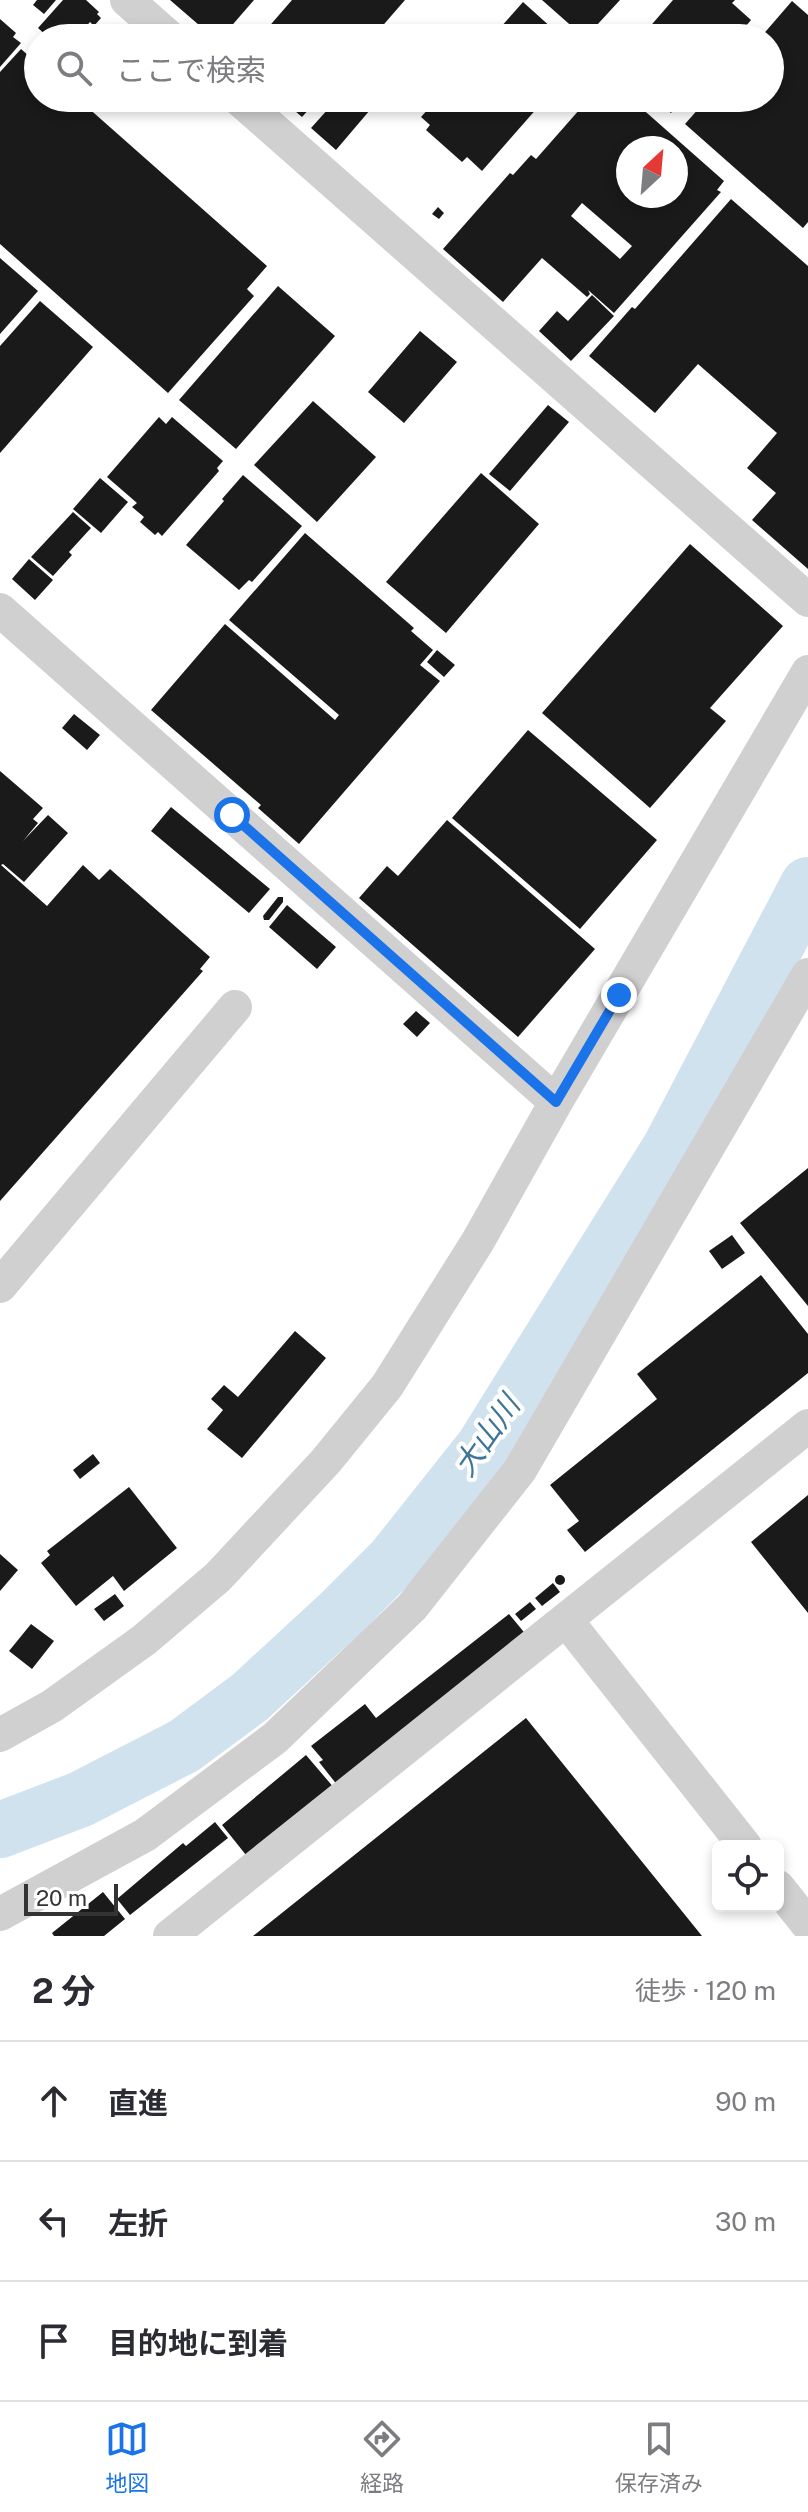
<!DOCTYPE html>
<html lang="ja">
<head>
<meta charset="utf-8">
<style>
	:root { --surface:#fff; --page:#f7f7f7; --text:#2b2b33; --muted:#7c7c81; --line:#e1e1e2; --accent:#1a73e8 }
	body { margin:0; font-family:"Public Sans","Noto Sans JP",sans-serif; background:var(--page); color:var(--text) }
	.controls { position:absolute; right:24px; bottom:24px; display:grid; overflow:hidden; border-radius:12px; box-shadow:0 4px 12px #0003 }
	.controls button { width:72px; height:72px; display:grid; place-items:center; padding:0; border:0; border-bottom:2px solid var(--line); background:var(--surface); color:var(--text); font:40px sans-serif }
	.compass { position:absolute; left:616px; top:136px; width:72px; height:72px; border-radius:50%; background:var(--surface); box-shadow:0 4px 12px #0003; rotate:26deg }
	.scale { position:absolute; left:24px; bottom:20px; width:94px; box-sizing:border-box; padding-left:8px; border:4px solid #333; border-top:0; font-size:22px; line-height:28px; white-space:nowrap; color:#333; -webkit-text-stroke:6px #fff; paint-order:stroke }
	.stop { position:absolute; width:24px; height:24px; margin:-18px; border:6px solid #1a73e8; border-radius:50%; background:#fff }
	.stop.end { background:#1a73e8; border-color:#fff; box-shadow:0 2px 8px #0008 }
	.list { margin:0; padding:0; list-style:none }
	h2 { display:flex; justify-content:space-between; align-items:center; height:104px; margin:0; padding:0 32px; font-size:34px }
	h2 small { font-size:26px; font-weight:400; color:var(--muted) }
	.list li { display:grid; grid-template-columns:52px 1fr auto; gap:24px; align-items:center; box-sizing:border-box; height:120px; padding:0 32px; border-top:2px solid var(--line) }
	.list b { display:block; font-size:30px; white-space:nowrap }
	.list em { font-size:26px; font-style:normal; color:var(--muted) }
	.icon { flex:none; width:44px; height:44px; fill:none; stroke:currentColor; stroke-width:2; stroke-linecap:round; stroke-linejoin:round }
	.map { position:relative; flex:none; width:808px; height:1936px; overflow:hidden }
	.search { position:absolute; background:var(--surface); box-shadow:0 4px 12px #0003; left:24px; right:24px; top:24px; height:88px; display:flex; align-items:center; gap:20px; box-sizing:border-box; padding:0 28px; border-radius:44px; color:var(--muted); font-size:30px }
	.sheet { height:464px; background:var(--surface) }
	nav { display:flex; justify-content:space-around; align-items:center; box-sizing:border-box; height:112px; border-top:2px solid var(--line); background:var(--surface); font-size:22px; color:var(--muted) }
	nav a { display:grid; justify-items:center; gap:4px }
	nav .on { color:var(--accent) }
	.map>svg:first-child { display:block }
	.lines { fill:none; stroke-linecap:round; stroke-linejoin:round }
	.river { stroke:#cfe2ee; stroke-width:56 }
	.building { fill:#1a1a1a; fill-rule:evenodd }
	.minor { stroke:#d0d0d0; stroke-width:34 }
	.route { stroke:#1a73e8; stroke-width:10 }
	.labels { text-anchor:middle; stroke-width:8; stroke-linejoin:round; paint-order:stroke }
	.water-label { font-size:30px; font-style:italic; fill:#3f7597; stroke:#fff }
</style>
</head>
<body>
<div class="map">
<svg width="808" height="1936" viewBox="0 0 808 1936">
	<rect width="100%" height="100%" fill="#fff"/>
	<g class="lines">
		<!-- river -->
		<path class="river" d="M0,1830L81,1799L184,1746L250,1697L341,1613L394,1560L483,1448L670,1148L808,885"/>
	</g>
	<!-- building -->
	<path class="building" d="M37,0H56L44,14L33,5Z
		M63,0H86L99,12L97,14L101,18L94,26L90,22L76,38H49L38,28Z
		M170,0H254L221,38H214Z
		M292,0H405L372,38H259Z
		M542,0H620L585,38Z
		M673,0H735L732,3L751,20L736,38H640Z
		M792,1L808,15V222L803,228L685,124L708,98H770V38H760Z
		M523,2L563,38H491Z
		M0,19L16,33L13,37L21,43L0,67Z
		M21,49L38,64V98H77L267,266L247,289L254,296L168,393L0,244V72Z
		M280,98H319L302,117Z
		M338,98H356L370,110L336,150L311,128Z
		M438,98H546L482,171L467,157L462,162L426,130L430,125L421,117Z
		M584,98H613L619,103L623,98H630L724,181L717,190L721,192L614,313L588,290L590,294L587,297L542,258L503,302L443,249L510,173L513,175L531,155L536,159L587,101ZM628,148H676V196H628ZM582,203L632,246L620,259L571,216Z
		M653,98H684L671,113Z
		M731,199L808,266V569L752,520L776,493L747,468L777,433L698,364L655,413L589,356L632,307L635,309Z
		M438,207L444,213L439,219L432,214Z
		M0,258L38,291L0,334Z
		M278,286L335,336L236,449L179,400Z
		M592,295L614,316L571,361L539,331L557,311L568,321Z
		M40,301L93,347L0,453V346Z
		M420,331L457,362L404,423L368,392Z
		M313,401L376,457L317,522L254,465Z
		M548,405L569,422L510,491L489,474Z
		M159,417L166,424L172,417L223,461L217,468L219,471L162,536L158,532L155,535L140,522L144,517L132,507L137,503L107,477Z
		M481,473L539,524L446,633L386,582Z
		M243,475L302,526L252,582L249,580L239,590L186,545L224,501L222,499Z
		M100,478L128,502L101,533L73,509Z
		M73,512L91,528L69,552L72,555L53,576L31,557Z
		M305,533L414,628L411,631L433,650L420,665L440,681L299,844L258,808L261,805L151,710L225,624L335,720L339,715L229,620Z
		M690,544L783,626L710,708L726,721L650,808L542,713Z
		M29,559L53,580L35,600L12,579Z
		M437,650L455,665L444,677L427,662Z
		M74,714L100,735L87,750L62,728Z
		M528,730L657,840L580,929L452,818Z
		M0,771L43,808L33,819L38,823L23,841L48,815L68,833L24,882L3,864L1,865L47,906L83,865L99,880L110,869L210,957L200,969L203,971L0,1201Z
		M171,807L270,889L249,913L151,831Z
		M447,820L595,949L518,1037L359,898L387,866L398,876Z
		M278,897H283V902L269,920H264L263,916Z
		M287,905L336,947L317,969L269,927Z
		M416,1011L430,1023L417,1037L403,1024Z
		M808,1168V1306L740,1223Z
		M732,1235L745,1253L722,1269L709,1251Z
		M761,1275L808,1334V1373L585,1552L567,1530L579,1521L550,1485L657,1399L637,1374Z
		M295,1331L326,1358L242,1458L207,1429L223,1410L211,1399L224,1385L238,1397Z
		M93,1454L100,1463L80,1479L73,1470Z
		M129,1487L177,1548L124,1591L113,1576L76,1606L41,1563L50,1555L47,1551Z
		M808,1495V1613L751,1542Z
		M0,1554L18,1570L0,1591Z
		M555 1580a5 5 0 1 1 10 0a5 5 0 1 1-10 0Z
		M553,1583L560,1592L542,1606L535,1598Z
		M115,1594L124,1606L104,1621L94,1609Z
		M530,1602L536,1609L521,1621L515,1614Z
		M509,1614L528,1637L338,1786L319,1762L323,1760L311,1746L365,1704L376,1718Z
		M31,1624L54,1641L32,1669L9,1651Z
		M526,1718L702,1936H253Z
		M306,1755L335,1789L250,1860L222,1825Z
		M215,1822L228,1838L130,1915L117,1899L183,1843L186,1846Z
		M103,1892L125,1919L104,1936H54L52,1933Z"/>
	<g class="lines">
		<!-- minor -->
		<path class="minor" d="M127,0L170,38
			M238,98L808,600
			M0,610L556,1102
			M0,1286L235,1007
			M566,1620L745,1846
			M0,1735L52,1706L144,1640L218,1577L326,1461L387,1386L478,1241L556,1102L808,672
			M778,1887L808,1925
			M0,1914L145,1835L275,1738L412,1607L520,1470L808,975
			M170,1936L808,1426"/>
	</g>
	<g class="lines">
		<!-- route -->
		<path class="route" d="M232,815L556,1102L619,995"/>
	</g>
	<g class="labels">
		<!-- water labels -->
		<g class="water-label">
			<text transform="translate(487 1436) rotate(-55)" y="10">大山川</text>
		</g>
	</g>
</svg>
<div class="controls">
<button><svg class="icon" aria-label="locate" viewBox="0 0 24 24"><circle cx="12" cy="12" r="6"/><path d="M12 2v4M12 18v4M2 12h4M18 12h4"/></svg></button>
</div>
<svg class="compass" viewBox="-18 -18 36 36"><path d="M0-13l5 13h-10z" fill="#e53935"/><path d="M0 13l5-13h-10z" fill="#7c7c81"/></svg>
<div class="scale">20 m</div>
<div class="stop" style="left:232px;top:815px"></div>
<div class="stop end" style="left:619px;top:995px"></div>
<div class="search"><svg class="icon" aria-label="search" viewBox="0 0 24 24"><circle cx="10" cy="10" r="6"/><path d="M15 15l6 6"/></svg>ここで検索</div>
</div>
<section class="sheet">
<h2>2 分<small>徒歩 · 120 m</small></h2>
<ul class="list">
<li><svg class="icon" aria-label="ahead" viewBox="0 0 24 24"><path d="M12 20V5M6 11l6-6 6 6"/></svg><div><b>直進</b></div><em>90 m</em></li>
<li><svg class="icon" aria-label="left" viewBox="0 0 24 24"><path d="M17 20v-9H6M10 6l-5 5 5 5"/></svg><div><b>左折</b></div><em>30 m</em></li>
<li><svg class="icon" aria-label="arrive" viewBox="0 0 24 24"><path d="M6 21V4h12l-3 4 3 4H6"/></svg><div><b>目的地に到着</b></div></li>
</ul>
</section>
<nav>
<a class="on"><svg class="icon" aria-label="map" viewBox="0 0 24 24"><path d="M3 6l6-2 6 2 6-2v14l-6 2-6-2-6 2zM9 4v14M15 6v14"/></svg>地図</a>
<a><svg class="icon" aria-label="directions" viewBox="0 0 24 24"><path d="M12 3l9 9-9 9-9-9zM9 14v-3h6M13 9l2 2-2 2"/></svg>経路</a>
<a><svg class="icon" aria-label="saved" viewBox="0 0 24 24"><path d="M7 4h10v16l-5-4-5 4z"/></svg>保存済み</a>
</nav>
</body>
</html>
